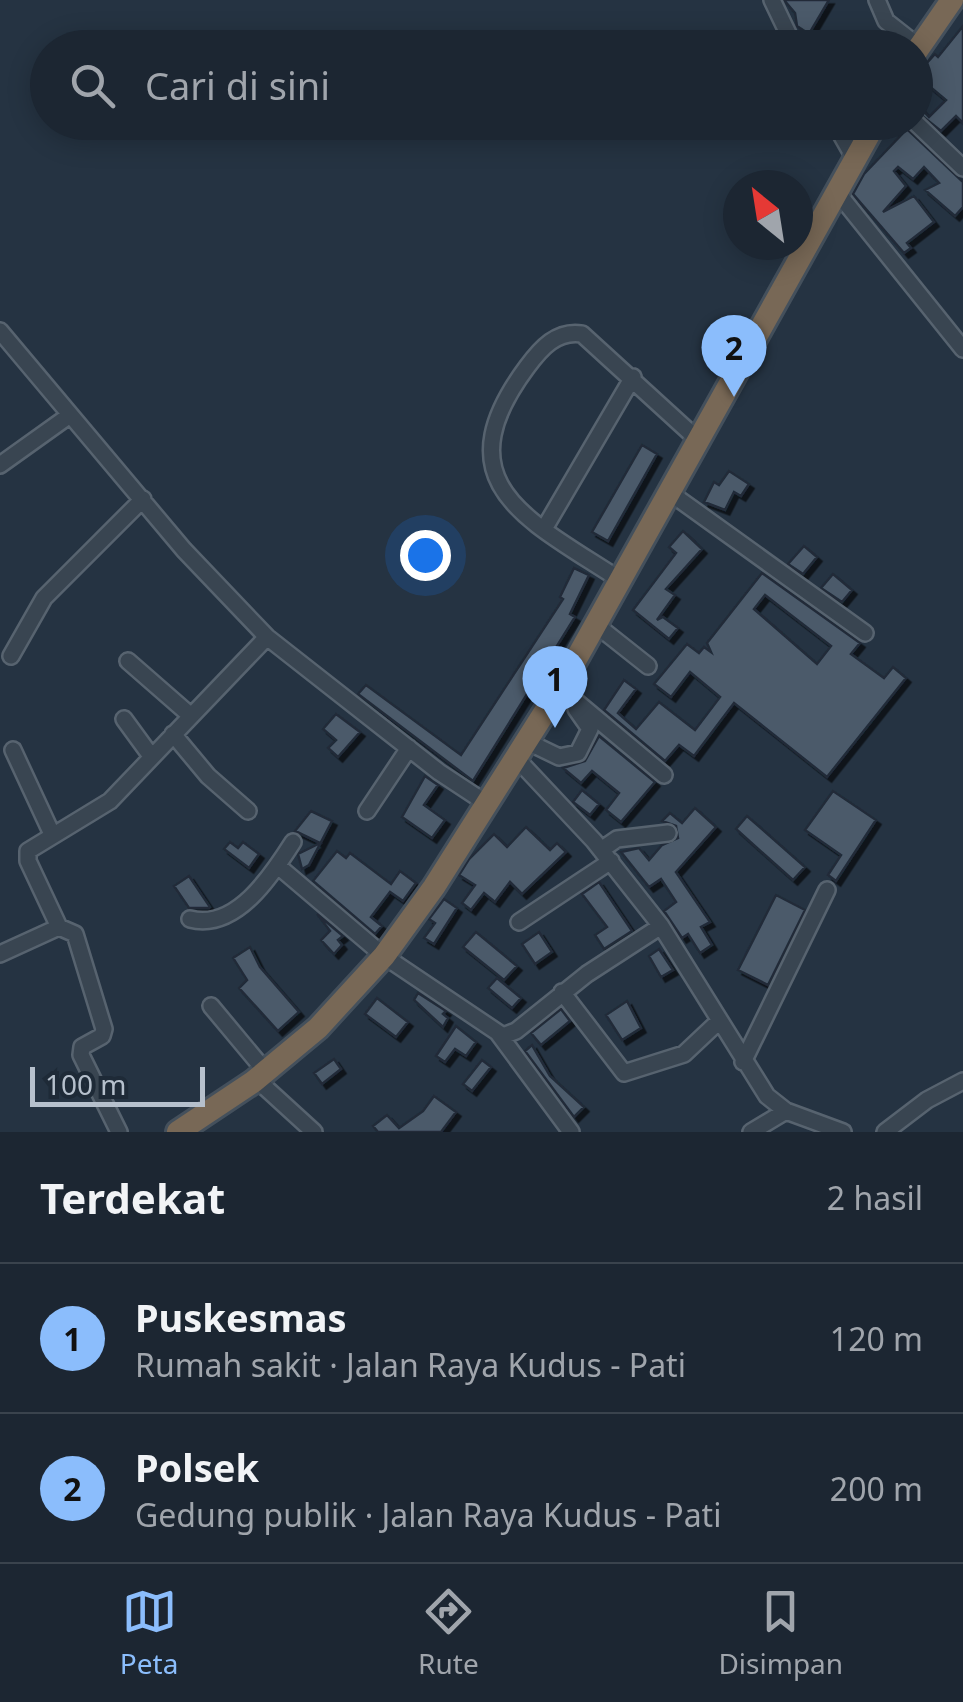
<!DOCTYPE html>
<html lang="id">
<head>
<meta charset="utf-8">
<style>
	:root { --surface:#1c2632; --page:#252e3a; --text:#f1f3f6; --muted:#a0a5ac; --line:#3a434d; --accent:#8bbdfc }
	body { margin:0; font-family:"Noto Sans",sans-serif; background:var(--page); color:var(--text) }
	.compass { position:absolute; left:723px; top:170px; width:90px; height:90px; border-radius:50%; background:var(--surface); box-shadow:0 5px 25px #0003; rotate:330deg }
	.scale { position:absolute; left:30px; bottom:25px; width:175px; box-sizing:border-box; padding-left:10px; border:5px solid #b6c0cc; border-top:0; font-size:28px; line-height:35px; white-space:nowrap; color:#b6c0cc; -webkit-text-stroke:8px #1e2a37; paint-order:stroke }
	.you { position:absolute; left:425px; top:555px; width:35px; height:35px; margin:-25px; border:8px solid #fff; border-radius:50%; background:#1a73e8; box-shadow:0 0 0 15px #1a73e833 }
	.badge { display:grid; place-items:center; width:65px; height:65px; border-radius:50%; background:var(--accent); color:#111; font-size:32px; font-weight:700 }
	.pin { position:absolute; translate:-50% -82px; filter:drop-shadow(0 2px 5px #0008) }
	.pin::after { content:''; position:absolute; top:52px; width:35px; height:30px; background:inherit; clip-path:polygon(0 0,100% 0,50% 100%) }
	.list { margin:0; padding:0; list-style:none }
	h2 { display:flex; justify-content:space-between; align-items:center; height:130px; margin:0; padding:0 40px; font-size:42px }
	h2 small { font-size:32px; font-weight:400; color:var(--muted) }
	.list li { display:grid; grid-template-columns:65px 1fr auto; gap:30px; align-items:center; box-sizing:border-box; height:150px; padding:0 40px; border-top:2px solid var(--line) }
	.list b { display:block; font-size:38px; white-space:nowrap }
	.list p { margin:0; font-size:32px; white-space:nowrap; color:var(--muted) }
	.list em { font-size:32px; font-style:normal; color:var(--muted) }
	.icon { flex:none; width:55px; height:55px; fill:none; stroke:currentColor; stroke-width:2; stroke-linecap:round; stroke-linejoin:round }
	.map { position:relative; flex:none; width:963px; height:1132px; overflow:hidden }
	.search { position:absolute; background:var(--surface); box-shadow:0 5px 25px #0003; left:30px; right:30px; top:30px; height:110px; display:flex; align-items:center; gap:25px; box-sizing:border-box; padding:0 35px; border-radius:55px; color:var(--muted); font-size:38px }
	.sheet { height:430px; background:var(--surface) }
	nav { display:flex; justify-content:space-around; align-items:center; box-sizing:border-box; height:140px; border-top:2px solid var(--line); background:var(--surface); font-size:28px; color:var(--muted) }
	nav a { display:grid; justify-items:center; gap:5px }
	nav .on { color:var(--accent) }
	.map>svg:first-child { display:block }
	.building { fill:#4b5a6b; stroke:#202c39; stroke-width:2.5; fill-rule:evenodd; filter:url(#shadow) }
	.lines { fill:none; stroke-linecap:round; stroke-linejoin:round }
	.minor-casing { stroke:#57636f; stroke-width:20 }
	.highway-casing { stroke:#44505c; stroke-width:28 }
	.minor { stroke:#394551; stroke-width:15 }
	.highway { stroke:#786856; stroke-width:22 }
</style>
</head>
<body>
<div class="map">
<svg width="963" height="1132" viewBox="0 0 963 1132">
	<defs>
		<filter id="shadow"><feDropShadow dx="4.5" dy="4.5" stdDeviation="0" flood-color="#0009"/></filter>
	</defs>
	<rect width="100%" height="100%" fill="#253342"/>
	<!-- building -->
	<path class="building" d="M784,0H829L809,34L797,26L795,13Z
		M963,26V123L956,116L941,131L916,111V103L929,117L946,100L916,75L935,54L938,57Z
		M907,129L963,182V207L955,216L925,190L939,183L924,167L913,179L898,167L894,171L906,186L883,212L914,196L934,222L907,243L911,248L904,253L853,194L864,174Z
		M642,445L657,454L608,541L592,532Z
		M729,471L749,484L741,496L734,492L725,510L704,502L714,482L719,485Z
		M683,531L702,549L666,589L675,595L657,620L663,617L678,628L669,639L633,610L676,553L669,547Z
		M804,546L817,557L803,574L788,564Z
		M574,568L589,575L570,614L575,617L473,781L358,694L366,685L461,755L563,599L560,597Z
		M762,573L860,643L851,654L884,678L893,667L906,678L827,777L734,703L694,756L679,745L665,761L604,710L624,680L636,689L618,713L636,729L659,702L695,730L720,697L690,672L671,697L654,684L687,644L699,653L704,647L711,652L707,643ZM765,595L831,646L817,664L754,609Z
		M833,574L852,590L842,602L821,588Z
		M336,714L360,732L338,757L328,748L336,740L323,729Z
		M599,736L655,782L621,822L606,810L619,793L592,771L581,783L563,768L585,761Z
		M425,776L438,785L424,805L445,820L432,838L402,817Z
		M582,790L599,804L590,815L573,802Z
		M833,791L876,820L836,881L828,875L841,855L805,830Z
		M695,808L716,827L676,872L710,922L701,927L712,945L700,953L688,934L682,938L664,911L676,902L661,879L649,887L621,852L639,848L649,860L662,845L678,838L676,826L662,821L670,813L682,823Z
		M311,811L332,821L309,865L302,869L298,854L320,843L295,831Z
		M747,816L805,867L793,880L736,829Z
		M526,827L550,850L557,843L566,852L522,894L510,882L495,902L484,893L471,910L462,903L475,885L459,875L469,859L494,834L507,847Z
		M230,842L238,848L243,842L259,854L249,868L224,849Z
		M337,851L346,858L350,853L391,884L400,871L416,883L403,901L390,892L371,917L382,926L375,934L313,881Z
		M189,876L210,907L209,908H189L174,886Z
		M599,882L632,931L604,949L595,935L607,927L582,894Z
		M776,895L805,910L768,985L738,970Z
		M444,899L457,908L434,944L424,938L435,923L429,919Z
		M317,914L343,936L338,940L342,945L334,954L321,940L330,931Z
		M476,932L517,966L504,980L463,947Z
		M539,932L552,952L535,964L522,944Z
		M250,947L260,967L299,1012L278,1031L239,988L247,980L233,958Z
		M659,949L673,970L661,977L649,956Z
		M497,978L521,998L512,1008L488,988Z
		M418,993L446,1011L443,1014L448,1018L443,1027L414,1000Z
		M377,998L408,1022L396,1037L365,1014Z
		M627,1001L641,1028L622,1040L606,1015Z
		M561,1009L570,1021L541,1045L531,1033Z
		M456,1026L476,1042L466,1056L455,1049L445,1062L436,1056Z
		M532,1045L550,1076L584,1107L574,1117L525,1051Z
		M334,1059L341,1069L322,1084L314,1073Z
		M482,1060L491,1067L472,1091L463,1084Z
		M434,1096L456,1112L441,1132H378L373,1126L387,1115L399,1128L423,1111Z"/>
	<g class="lines">
		<!-- minor casing -->
		<g class="minor-casing">
			<path id="minor" d="M772,0L795,48
				M877,0L886,21L919,47
				M834,122L855,159
				M915,122L963,168
				M837,192L963,349
				M0,331L184,550L267,637L439,772L489,805
				M0,465L70,415
				M669,492L865,633
				M544,529L633,377
				M620,580C529,520 440,484 527,367C541,348 557,330 582,334L697,439
				M595,624L648,666
				M11,656L44,598L143,499
				M128,661L191,716
				M560,688L664,775
				M124,719L151,756
				M173,734L208,776L248,811
				M528,742L559,757L578,753L590,729L576,709
				M13,750L52,834
				M518,760L594,841L661,926L767,1096L786,1111L843,1132
				M367,811L409,748
				M601,850L617,839L668,833
				M278,866L384,956L503,1036L516,1031L587,974L661,926
				M190,919C236,931 272,875 293,842
				M519,922L611,861
				M59,927L28,861V851L110,801L267,637
				M0,954L59,927L75,934L104,1029L102,1036L82,1047L81,1055L119,1132
				M562,992L624,1073L684,1054L718,1022
				M211,1006L266,1072
				M498,1033L571,1132
				M743,1062L827,890
				M256,1079L314,1132
				M751,1132L786,1111
				M885,1132L927,1100L963,1081"/>
		</g>
		<!-- highway casing -->
		<g class="highway-casing">
			<path id="highway" d="M916,52L952,0
				M178,1132L253,1082L318,1028L384,956L434,887L560,688L876,122"/>
		</g>
		<!-- minor -->
		<use href="#minor" class="minor"/>
		<!-- highway -->
		<use href="#highway" class="highway"/>
	</g>
</svg>
<svg class="compass" viewBox="-18 -18 36 36"><path d="M0-13l5 13h-10z" fill="#e53935"/><path d="M0 13l5-13h-10z" fill="#a0a5ac"/></svg>
<div class="scale">100 m</div>
<div class="you"></div>
<div class="pin badge" style="left:555px;top:728px">1</div>
<div class="pin badge" style="left:734px;top:397px">2</div>
<div class="search"><svg class="icon" aria-label="search" viewBox="0 0 24 24"><circle cx="10" cy="10" r="6"/><path d="M15 15l6 6"/></svg>Cari di sini</div>
</div>
<section class="sheet">
<h2>Terdekat<small>2 hasil</small></h2>
<ul class="list">
<li><span class="badge">1</span><div><b>Puskesmas</b><p>Rumah sakit · Jalan Raya Kudus - Pati</p></div><em>120 m</em></li>
<li><span class="badge">2</span><div><b>Polsek</b><p>Gedung publik · Jalan Raya Kudus - Pati</p></div><em>200 m</em></li>
</ul>
</section>
<nav>
<a class="on"><svg class="icon" aria-label="map" viewBox="0 0 24 24"><path d="M3 6l6-2 6 2 6-2v14l-6 2-6-2-6 2zM9 4v14M15 6v14"/></svg>Peta</a>
<a><svg class="icon" aria-label="directions" viewBox="0 0 24 24"><path d="M12 3l9 9-9 9-9-9zM9 14v-3h6M13 9l2 2-2 2"/></svg>Rute</a>
<a><svg class="icon" aria-label="saved" viewBox="0 0 24 24"><path d="M7 4h10v16l-5-4-5 4z"/></svg>Disimpan</a>
</nav>
</body>
</html>
